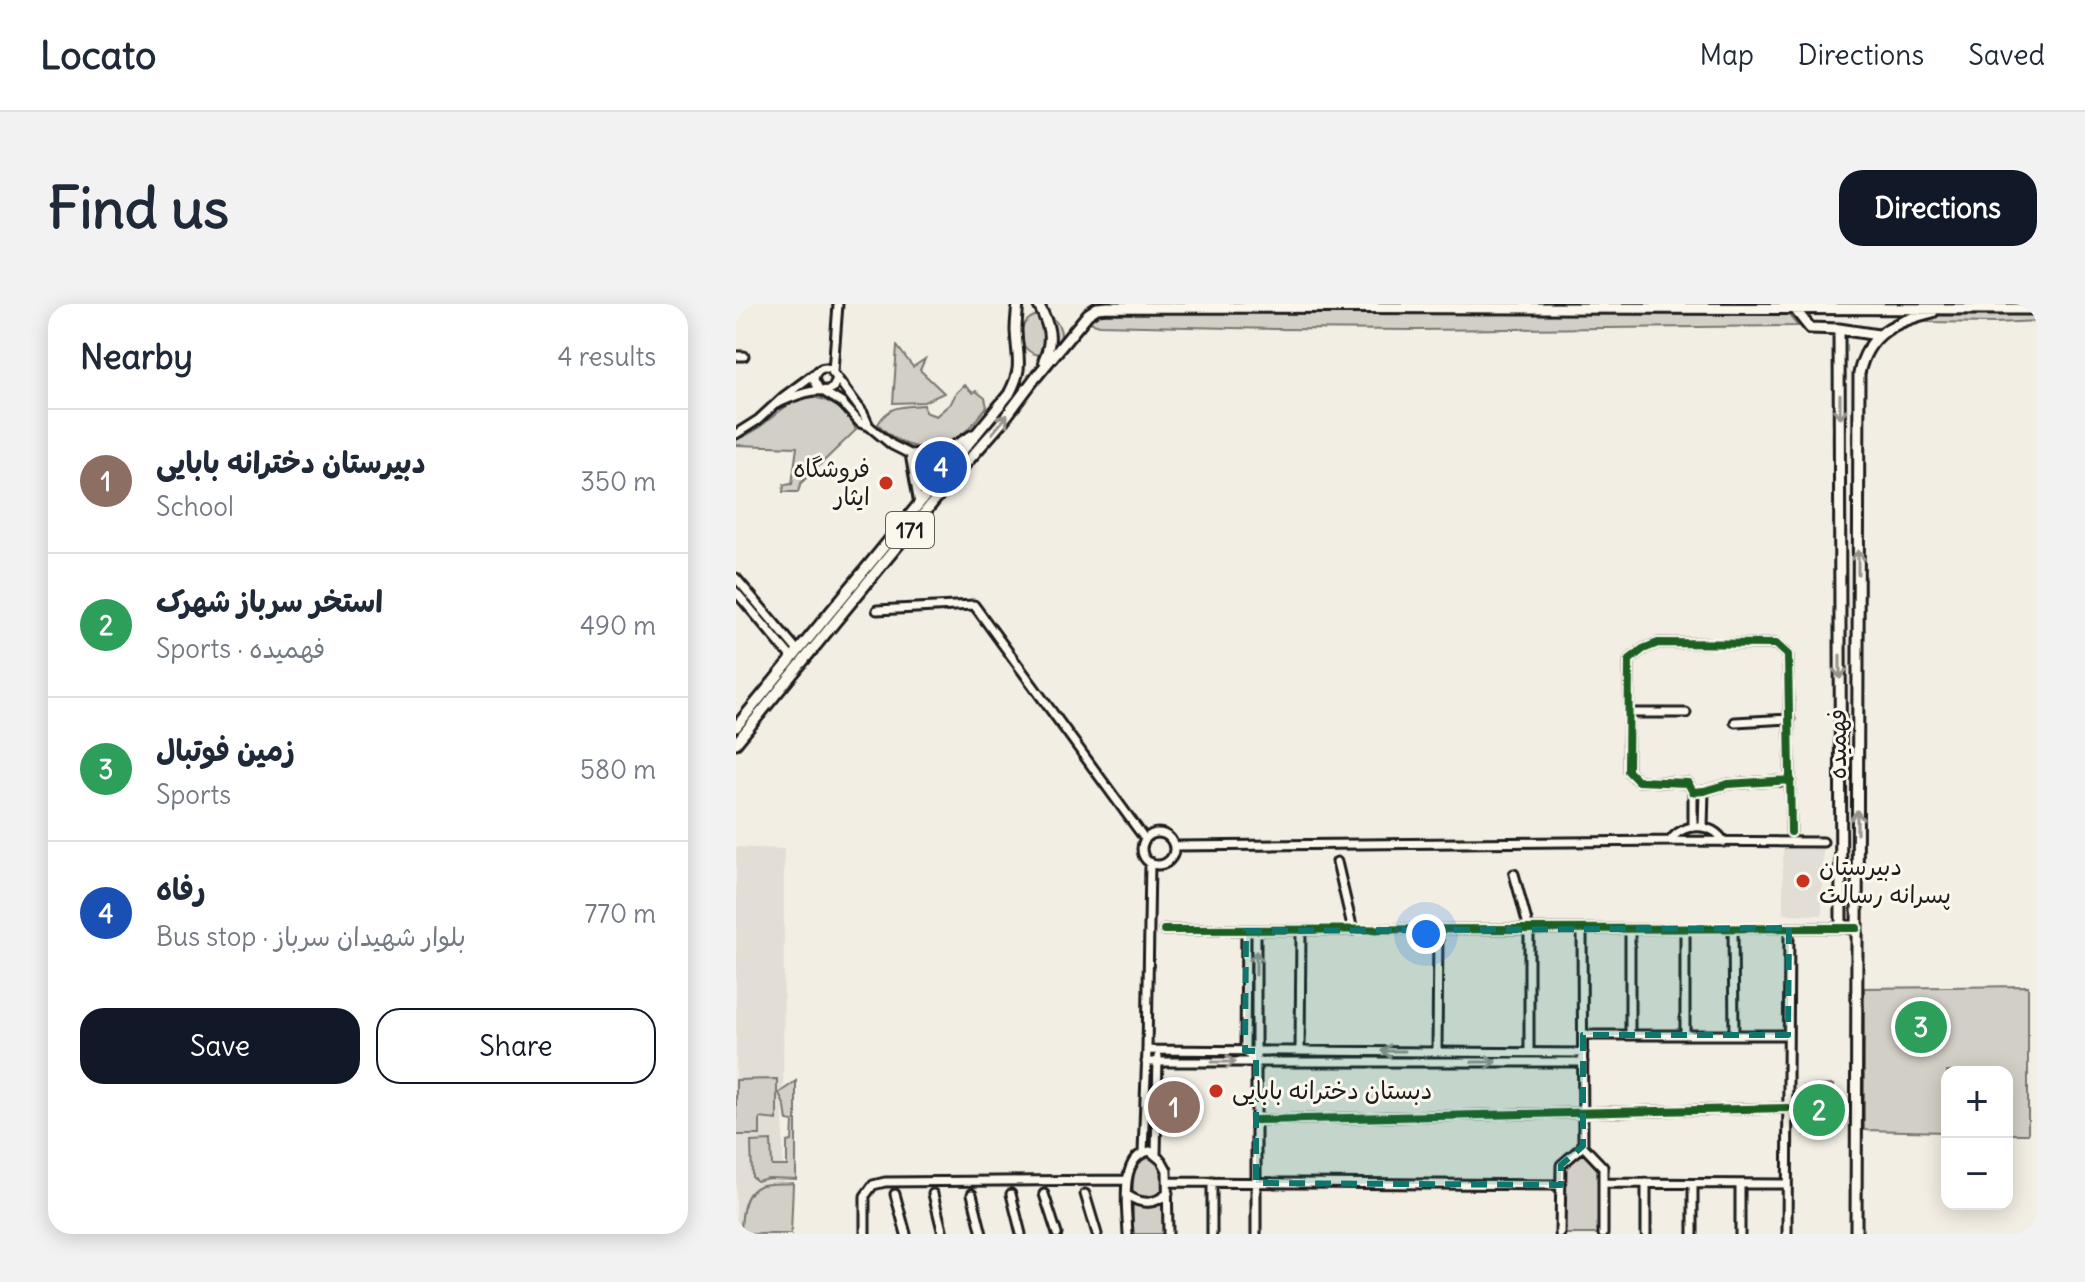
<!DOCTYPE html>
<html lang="en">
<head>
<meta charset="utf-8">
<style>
	:root { --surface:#fff; --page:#f2f2f3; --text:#1f2937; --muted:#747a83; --line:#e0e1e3; --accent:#111827 }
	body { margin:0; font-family:Delius,"Playpen Sans Arabic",sans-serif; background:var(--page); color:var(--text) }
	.controls { position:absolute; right:24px; bottom:24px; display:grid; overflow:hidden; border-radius:16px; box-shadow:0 4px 20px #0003 }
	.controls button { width:72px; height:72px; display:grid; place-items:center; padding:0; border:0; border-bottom:2px solid var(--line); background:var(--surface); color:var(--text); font:40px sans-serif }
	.you { position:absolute; left:690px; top:630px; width:28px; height:28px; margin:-20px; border:6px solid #fff; border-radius:50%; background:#1a73e8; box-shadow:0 0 0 12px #1a73e833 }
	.badge { display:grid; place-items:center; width:52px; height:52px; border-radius:50%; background:var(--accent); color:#fff; font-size:26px; font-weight:700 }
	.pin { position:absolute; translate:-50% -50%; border:4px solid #fff; box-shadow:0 2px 8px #0006 }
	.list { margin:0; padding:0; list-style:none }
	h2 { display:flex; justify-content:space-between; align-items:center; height:104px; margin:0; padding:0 32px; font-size:34px }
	h2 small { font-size:26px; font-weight:400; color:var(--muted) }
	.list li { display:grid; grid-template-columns:52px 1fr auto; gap:24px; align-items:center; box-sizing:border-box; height:144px; padding:0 32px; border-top:2px solid var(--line) }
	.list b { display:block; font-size:30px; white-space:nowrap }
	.list p { margin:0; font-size:26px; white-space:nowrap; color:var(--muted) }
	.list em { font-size:26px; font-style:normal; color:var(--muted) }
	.actions { display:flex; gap:16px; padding:24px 32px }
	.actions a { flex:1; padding:18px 0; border:2px solid var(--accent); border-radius:24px; text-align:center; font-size:28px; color:var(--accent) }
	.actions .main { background:var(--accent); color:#fff }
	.map { position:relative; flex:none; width:1301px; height:930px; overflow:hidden; border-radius:24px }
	header { display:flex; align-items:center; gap:48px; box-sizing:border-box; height:112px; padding:0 40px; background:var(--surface); border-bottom:2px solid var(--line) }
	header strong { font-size:38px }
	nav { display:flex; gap:44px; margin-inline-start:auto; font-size:28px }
	.intro { display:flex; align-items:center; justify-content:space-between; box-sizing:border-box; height:192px; padding:0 48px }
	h1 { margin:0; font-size:56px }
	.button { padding:20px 36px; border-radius:24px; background:var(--accent); color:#fff; font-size:28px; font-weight:700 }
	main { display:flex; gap:48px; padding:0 48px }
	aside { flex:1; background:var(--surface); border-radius:24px; box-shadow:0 4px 20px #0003 }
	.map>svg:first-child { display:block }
	.built { fill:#e2ded5 }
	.green { fill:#d2cfc6; stroke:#777671; stroke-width:2 }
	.water { fill:#a9a6a0; stroke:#716f6b; stroke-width:2 }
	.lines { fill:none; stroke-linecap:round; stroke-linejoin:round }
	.shore { stroke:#545351; stroke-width:2 }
	.minor-casing { stroke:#1c1c1c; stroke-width:13 }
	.major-casing { stroke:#1c1c1c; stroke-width:15 }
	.minor { stroke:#fbf7ec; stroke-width:7 }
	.major { stroke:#fbf7ec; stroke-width:9 }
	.cycleway-casing { stroke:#fbf7ec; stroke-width:13 }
	.cycleway { stroke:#1b5e20; stroke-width:8 }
	.oneway { stroke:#97948e }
	.marked { fill:#0f766e; fill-opacity:0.2; stroke:#0f766e; stroke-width:6; stroke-dasharray:16 10; stroke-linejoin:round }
	.poi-dot { fill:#c8321e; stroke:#fbf7ec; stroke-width:3 }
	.labels { text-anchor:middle; stroke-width:6; stroke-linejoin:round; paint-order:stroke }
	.shield { fill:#fbf7ec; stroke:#5f5e5a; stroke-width:2 }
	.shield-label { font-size:22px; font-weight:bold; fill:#1c1c1c }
	.poi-label { font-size:24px; fill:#1c1c1c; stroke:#fbf7ec; text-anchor:start }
	.street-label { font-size:24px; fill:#1c1c1c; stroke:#fbf7ec }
</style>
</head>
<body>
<header>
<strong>Locato</strong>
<nav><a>Map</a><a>Directions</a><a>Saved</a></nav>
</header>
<div class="intro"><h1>Find us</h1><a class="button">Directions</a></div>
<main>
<aside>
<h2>Nearby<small>4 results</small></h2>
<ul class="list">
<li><span class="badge" style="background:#8d6e63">1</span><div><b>دبیرستان دخترانه بابایی</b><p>School</p></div><em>350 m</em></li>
<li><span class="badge" style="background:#2e9e5b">2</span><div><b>استخر سرباز شهرک</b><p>Sports · فهمیده</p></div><em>490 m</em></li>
<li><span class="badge" style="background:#2e9e5b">3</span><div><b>زمین فوتبال</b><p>Sports</p></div><em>580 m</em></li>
<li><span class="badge" style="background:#1a4fb4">4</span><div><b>رفاه</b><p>Bus stop · بلوار شهیدان سرباز</p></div><em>770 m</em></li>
</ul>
<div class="actions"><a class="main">Save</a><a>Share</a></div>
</aside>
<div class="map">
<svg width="1301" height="930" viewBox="0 0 1301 930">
	<rect width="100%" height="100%" fill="#f2eee4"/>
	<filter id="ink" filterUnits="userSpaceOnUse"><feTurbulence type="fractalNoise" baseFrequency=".0125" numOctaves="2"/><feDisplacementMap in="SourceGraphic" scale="16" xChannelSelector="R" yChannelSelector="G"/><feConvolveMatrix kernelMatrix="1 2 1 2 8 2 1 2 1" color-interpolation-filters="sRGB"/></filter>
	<g filter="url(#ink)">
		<!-- built -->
		<path class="built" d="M0,543L48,545L47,930H0Z
			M1047,543L1087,544L1086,611L1047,610Z"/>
		<!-- green -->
		<path class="green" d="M377,5L620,9H1051L1062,22L679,26L540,25L364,21L353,18L363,7Z
			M1213,9H1301V17L1260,19L1190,18L1182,14Z
			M285 31a20 20 0 1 1 40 0a20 20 0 1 1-40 0Z
			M161,42L177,63L189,55L184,66L208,89L188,98L157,99Z
			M228,81L237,89L240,87L249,94L251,103C245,109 240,117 234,123C205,153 169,149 142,120C154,100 167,103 188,101L189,108L200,112L215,99L220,89Z
			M71,93C92,93 112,107 120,126L65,179L62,188H47L48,181L56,180L61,143L0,141V135C29,127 41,101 71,93Z
			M1292,682V830H1271V768H1211V828L1128,826V684Z
			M41,775V816L24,814V831H0V776Z
			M60,777V875L32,874L21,877L16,873L15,838L35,837L36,862H51V838L56,837L57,818L51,817L49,803L43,789Z
			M847,850L862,866V930H829V863Z
			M408,854C427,854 431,875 425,890L417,894L402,893L397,888C397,874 396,862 408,854Z
			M57,879L55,930H5C5,915 6,889 23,882C32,879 47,880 57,879Z
			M397,898C407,907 418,905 429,898L428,930H397Z"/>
		<!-- water -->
		<path class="water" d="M1097,781L1098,830L1069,831L1068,782Z"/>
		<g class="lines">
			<!-- shore -->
			<path class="shore" d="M1080,790H1086L1089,793L1090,819L1087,822L1080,823L1077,820L1076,793Z"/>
			<!-- minor casing -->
			<g class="minor-casing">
				<path id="minor" d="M0,52H8
					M97,67L102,0
					M101,74L127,109L133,122L156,141L174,150L202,148L215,143L237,130
					M88,88L106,99L124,119L133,122
					M40,100C53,94 65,89 78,87C86,86 90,88 97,84L101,74L94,65C85,62 79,67 78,76L83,85
					M0,130L22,116L47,93L78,70
					M174,150L183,200
					M0,274L62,347
					M0,288L56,354
					M141,306L238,301L409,535
					M893,409H950
					M999,418L1054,415
					M1055,476L992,480L968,487L957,488L952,479L902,477L892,467L893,356L907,345L922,339L1040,340L1052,351L1055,528
					M957,523V488
					M967,523L968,487
					M406 545a16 16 0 1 1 32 0a16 16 0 1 1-32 0Z
					M934,537C947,518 977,518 988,538
					M438,542L934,537L1087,538
					M601,558L617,626
					M778,570L793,625V748
					M846,625L847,842L867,863V930
					M997,625L998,731
					M428,626L1114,624
					M510,627L509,747L520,758
					M847,731H1052
					M894,731V625
					M949,731V625
					M411,746L847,749
					M564,747L565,626
					M701,748L702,626
					M410,758H847
					M520,816L1051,804
					M407,848L411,746L414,558
					M420,851L422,753
					M433,878L825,881
					M867,879L1051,880
					M957,880V930
					M159,890L170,930
					M197,890L207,930
					M236,890L246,930
					M275,890L285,930
					M308,890L321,930
					M349,890L361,930
					M391,891C406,901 418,901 432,889
					M129,930V892L137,881L149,878L391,876
					M392,930C391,905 382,852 414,847L426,857L431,866L432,930
					M476,930V878
					M520,930V627
					M824,930L825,861L847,842
					M910,930V879
					M1004,930V880
					M1051,930L1053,624"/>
			</g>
			<!-- major casing -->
			<g class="major-casing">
				<path id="major" d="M302,0C313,20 318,35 308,56
					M1058,4L1074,24L1103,25L1142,31
					M1103,25L1105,619L1113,624
					M300,73L352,10L361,4L372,3L1301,5
					M0,423L273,90C288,62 281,55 280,26C280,18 281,9 282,0
					M0,439L216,175L266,118L302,70
					M1120,930L1123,70C1131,29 1160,17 1197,8"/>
			</g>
			<!-- minor -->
			<use href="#minor" class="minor"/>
			<!-- major -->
			<use href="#major" class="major"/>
			<!-- cycleway casing -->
			<g class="cycleway-casing">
				<path id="cycleway" d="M1055,476L992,480L968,487L957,488L952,479L902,477L892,467L893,356L907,345L922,339L1040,340L1052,351L1055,528
					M428,626L1121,624
					M520,816L1051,804"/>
			</g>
			<!-- cycleway -->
			<use href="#cycleway" class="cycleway"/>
		</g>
		<!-- one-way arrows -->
		<defs><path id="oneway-shaft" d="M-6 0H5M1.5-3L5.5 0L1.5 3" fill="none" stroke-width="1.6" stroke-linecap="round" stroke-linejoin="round" transform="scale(2)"/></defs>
		<g class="oneway">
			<use href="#oneway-shaft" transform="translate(1104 103) rotate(90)"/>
			<use href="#oneway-shaft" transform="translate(264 120) rotate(-50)"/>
			<use href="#oneway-shaft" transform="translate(1122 258) rotate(-90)"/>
			<use href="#oneway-shaft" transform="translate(1104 363) rotate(90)"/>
			<use href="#oneway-shaft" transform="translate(1121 518) rotate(-90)"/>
			<use href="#oneway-shaft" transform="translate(520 659) rotate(-90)"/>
			<use href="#oneway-shaft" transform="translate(657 747) rotate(-180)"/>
			<use href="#oneway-shaft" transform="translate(488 758)"/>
			<use href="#oneway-shaft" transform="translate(748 758)"/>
		</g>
	</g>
	<!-- marked area -->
	<path class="marked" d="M1053,624L1052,731H847V842L825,861V881L520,879V747H509L510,627Z"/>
	<!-- markers -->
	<g class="poi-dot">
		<circle cx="150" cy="179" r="8"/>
		<circle cx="1067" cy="577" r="8"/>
		<circle cx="480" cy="787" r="8"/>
	</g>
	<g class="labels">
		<!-- shield labels -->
		<rect class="shield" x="150" y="208" width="48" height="36" rx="6"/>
		<g class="shield-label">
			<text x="174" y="234">171</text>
		</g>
		<!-- poi labels -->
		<g class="poi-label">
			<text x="134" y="173" text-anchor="end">فروشگاه<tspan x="134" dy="28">ایثار</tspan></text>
			<text x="1083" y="571">دبیرستان<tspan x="1083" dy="28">پسرانه رسالت</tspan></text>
			<text x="496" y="795">دبستان دخترانه بابایی</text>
		</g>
		<!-- street labels -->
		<g class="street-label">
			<text transform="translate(1102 440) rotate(-90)" y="8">فهمیده</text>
		</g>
	</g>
</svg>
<div class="controls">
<button>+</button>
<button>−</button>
</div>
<div class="you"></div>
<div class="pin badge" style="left:438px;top:803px;background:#8d6e63">1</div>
<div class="pin badge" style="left:1083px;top:806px;background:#2e9e5b">2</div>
<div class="pin badge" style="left:1185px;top:723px;background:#2e9e5b">3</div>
<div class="pin badge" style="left:205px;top:163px;background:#1a4fb4">4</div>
</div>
</main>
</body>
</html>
